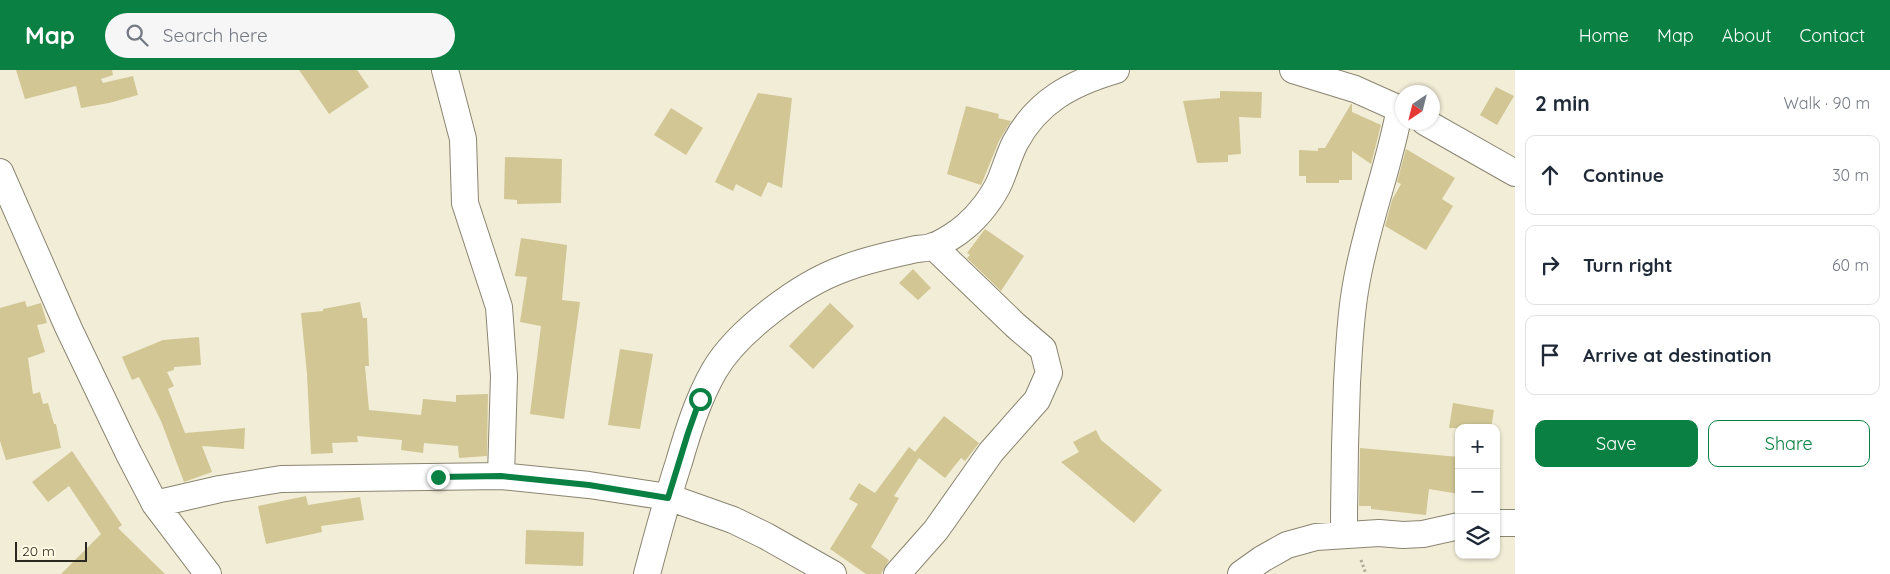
<!DOCTYPE html>
<html lang="en">
<head>
<meta charset="utf-8">
<style>
	:root { --surface:#fff; --page:#f6f6f7; --text:#1f2937; --muted:#747a83; --line:#e0e1e3; --accent:#0b8043 }
	body { margin:0; font-family:Quicksand,sans-serif; background:var(--page); color:var(--text) }
	.controls { position:absolute; right:15px; bottom:15px; display:grid; overflow:hidden; border-radius:10px; box-shadow:0 1px 4px #0004 }
	.controls button { width:45px; height:45px; display:grid; place-items:center; padding:0; border:0; border-bottom:1px solid var(--line); background:var(--surface); color:var(--text); font:25px sans-serif }
	.compass { position:absolute; left:1395px; top:15px; width:45px; height:45px; border-radius:50%; background:var(--surface); box-shadow:0 1px 4px #0004; rotate:215deg }
	.scale { position:absolute; left:15px; bottom:12px; width:72px; box-sizing:border-box; padding-left:5px; border:2px solid #2a2820; border-top:0; font-size:14px; line-height:18px; white-space:nowrap; color:#2a2820; -webkit-text-stroke:4px #fffae4; paint-order:stroke }
	.stop { position:absolute; width:15px; height:15px; margin:-11px; border:4px solid #0b8043; border-radius:50%; background:#fff }
	.stop.end { background:#0b8043; border-color:#fff; box-shadow:0 1px 5px #0008 }
	.list { margin:0; padding:0; list-style:none }
	h2 { display:flex; justify-content:space-between; align-items:center; height:65px; margin:0; padding:0 20px; font-size:21px }
	h2 small { font-size:16px; font-weight:400; color:var(--muted) }
	.list li { display:grid; grid-template-columns:32px 1fr auto; gap:15px; align-items:center; box-sizing:border-box; height:80px; margin:0 10px 10px; padding:0 10px; border:1px solid var(--line); border-radius:10px }
	.list b { display:block; font-size:19px; white-space:nowrap }
	.list em { font-size:16px; font-style:normal; color:var(--muted) }
	.actions { display:flex; gap:10px; padding:15px 20px }
	.actions a { flex:1; padding:11px 0; border:1px solid var(--accent); border-radius:10px; text-align:center; font-size:18px; color:var(--accent) }
	.actions .main { background:var(--accent); color:#fff }
	.icon { flex:none; width:28px; height:28px; fill:none; stroke:currentColor; stroke-width:2; stroke-linecap:round; stroke-linejoin:round }
	.map { position:relative; flex:none; width:1515px; height:504px; overflow:hidden }
	header { display:flex; align-items:center; gap:30px; box-sizing:border-box; height:70px; padding:0 25px; background:var(--accent); color:#fff }
	header strong { font-size:24px }
	nav { display:flex; gap:28px; margin-inline-start:auto; font-size:18px }
	.search { width:350px; height:45px; background:var(--page); display:flex; align-items:center; gap:12px; box-sizing:border-box; padding:0 18px; border-radius:28px; color:var(--muted); font-size:19px }
	main { display:flex }
	aside { flex:1; background:var(--surface) }
	.map>svg:first-child { display:block }
	.building { fill:#d1c694 }
	.lines { fill:none; stroke-linecap:round; stroke-linejoin:round }
	.minor-casing { stroke:#8a8571; stroke-width:28 }
	.path { stroke:#b0ac9a; stroke-width:3; stroke-dasharray:2.5 2.5; stroke-linecap:butt }
	.minor { stroke:#fff; stroke-width:26 }
	.route { stroke:#0b8043; stroke-width:6 }
</style>
</head>
<body>
<header>
<strong>Map</strong>
<div class="search"><svg class="icon" aria-label="search" viewBox="0 0 24 24"><circle cx="10" cy="10" r="6"/><path d="M15 15l6 6"/></svg>Search here</div>
<nav><a>Home</a><a>Map</a><a>About</a><a>Contact</a></nav>
</header>
<main>
<div class="map">
<svg width="1515" height="504" viewBox="0 0 1515 504">
	<rect width="100%" height="100%" fill="#f2edd7"/>
	<!-- building -->
	<path class="building" d="M16,0H112L113,5L101,9L103,13L133,6L138,25L109,33L81,38L76,16L25,29Z
		M299,0H357L369,17L329,44Z
		M1496,17L1514,26L1497,55L1480,45Z
		M1220,21L1262,22L1261,48L1239,47L1241,84L1228,85V92L1197,93L1183,31L1220,28Z
		M758,23L792,28L782,118L768,112L761,127L736,114L733,121L715,112Z
		M1351,34H1352V42L1381,55L1371,94L1352,81V110H1339V113H1306V106H1299V80L1318,81V78H1325Z
		M966,36L999,44L998,48L1011,51L999,71L981,115L947,104Z
		M671,38L703,58L686,85L654,65Z
		M1406,79L1455,108L1442,129L1453,136L1426,180L1385,156L1392,130L1401,114L1397,112Z
		M505,87L562,89L561,133L517,134V130L504,129Z
		M985,159L1024,186L1001,221L967,188L970,185L967,183Z
		M521,168L567,175L562,230L580,232L564,349L530,344L541,256L520,252L527,207L515,206Z
		M913,199L931,218L918,230L899,213Z
		M25,231L27,237L41,233L47,253L37,255L45,282L28,288L33,324L40,322L43,334L48,333L54,354H56L61,378L6,390L0,371V238Z
		M360,232L363,248H367L369,296H365L369,340L421,345L423,329L456,332V325L488,324L487,386L459,388L458,376L424,373L423,383L401,380L402,370L357,366L358,372L332,373L333,383L311,384L307,304L301,243L323,241V239Z
		M830,233L854,256L813,299L789,276Z
		M199,267L201,295L174,297V300L167,302L174,316L168,319L185,363L245,358L244,379L202,376L212,402L184,412L161,351L139,307L132,310L122,287L163,270Z
		M620,279L653,284L640,359L608,355Z
		M1453,333L1494,340L1491,358H1449Z
		M944,346L979,373L965,391L961,388L945,408L919,388L894,426L899,428L871,477L889,490L881,504H866L830,479L858,434L849,429L859,413L875,423L909,377L915,382Z
		M1096,360L1101,370L1162,420L1134,453L1061,392L1079,382L1073,372Z
		M1360,378L1459,387V424L1429,419L1426,445L1371,439V436H1359Z
		M72,381L122,455L118,458L165,504H61L101,464L69,416L48,432L32,412Z
		M306,426L308,435L360,427L364,450L321,456L322,462L266,474L258,436Z
		M526,460L584,462L583,496L525,494Z"/>
	<g class="lines">
		<!-- minor casing -->
		<g class="minor-casing">
			<path id="minor" d="M445,0L463,69L465,133L499,237L504,306L501,406
				M1293,0L1355,19L1402,40
				M1425,52L1515,103
				M0,102L69,259L128,382L155,434L208,504
				M155,434L220,419L281,409L501,406L589,415L668,427L733,450L766,466L833,504
				M1496,453H1515
				M1344,464C1344,414 1345,363 1347,313C1349,280 1350,247 1356,215C1366,155 1389,98 1400,38
				M647,504C657,466 667,429 679,392C688,361 698,329 714,301C737,261 801,214 843,199C865,190 889,185 912,180C919,178 927,179 934,176C944,172 958,163 966,156C979,145 993,127 1000,111C1005,99 1009,85 1015,73C1037,31 1072,13 1116,0
				M897,504L936,460L991,382L1037,330L1049,303L1043,279L1015,255L933,176
				M1241,504L1262,489L1287,475L1316,467L1379,463L1403,465L1423,464L1459,456"/>
		</g>
		<!-- path -->
		<path class="path" d="M1361,490L1366,504"/>
		<!-- minor -->
		<use href="#minor" class="minor"/>
	</g>
	<g class="lines">
		<!-- route -->
		<path class="route" d="M438,407L501,406L589,415L668,428L688,363L700,329"/>
	</g>
</svg>
<div class="controls">
<button>+</button>
<button>−</button>
<button><svg class="icon" aria-label="layers" viewBox="0 0 24 24"><path d="M12 4l9 5-9 5-9-5zM3 14l9 5 9-5"/></svg></button>
</div>
<svg class="compass" viewBox="-18 -18 36 36"><path d="M0-13l5 13h-10z" fill="#e53935"/><path d="M0 13l5-13h-10z" fill="#747a83"/></svg>
<div class="scale">20 m</div>
<div class="stop" style="left:700px;top:329px"></div>
<div class="stop end" style="left:438px;top:407px"></div>
</div>
<aside>
<h2>2 min<small>Walk · 90 m</small></h2>
<ul class="list">
<li><svg class="icon" aria-label="ahead" viewBox="0 0 24 24"><path d="M12 20V5M6 11l6-6 6 6"/></svg><div><b>Continue</b></div><em>30 m</em></li>
<li><svg class="icon" aria-label="right" viewBox="0 0 24 24"><path d="M7 20v-9h11M14 6l5 5-5 5"/></svg><div><b>Turn right</b></div><em>60 m</em></li>
<li><svg class="icon" aria-label="arrive" viewBox="0 0 24 24"><path d="M6 21V4h12l-3 4 3 4H6"/></svg><div><b>Arrive at destination</b></div></li>
</ul>
<div class="actions"><a class="main">Save</a><a>Share</a></div>
</aside>
</main>
</body>
</html>
